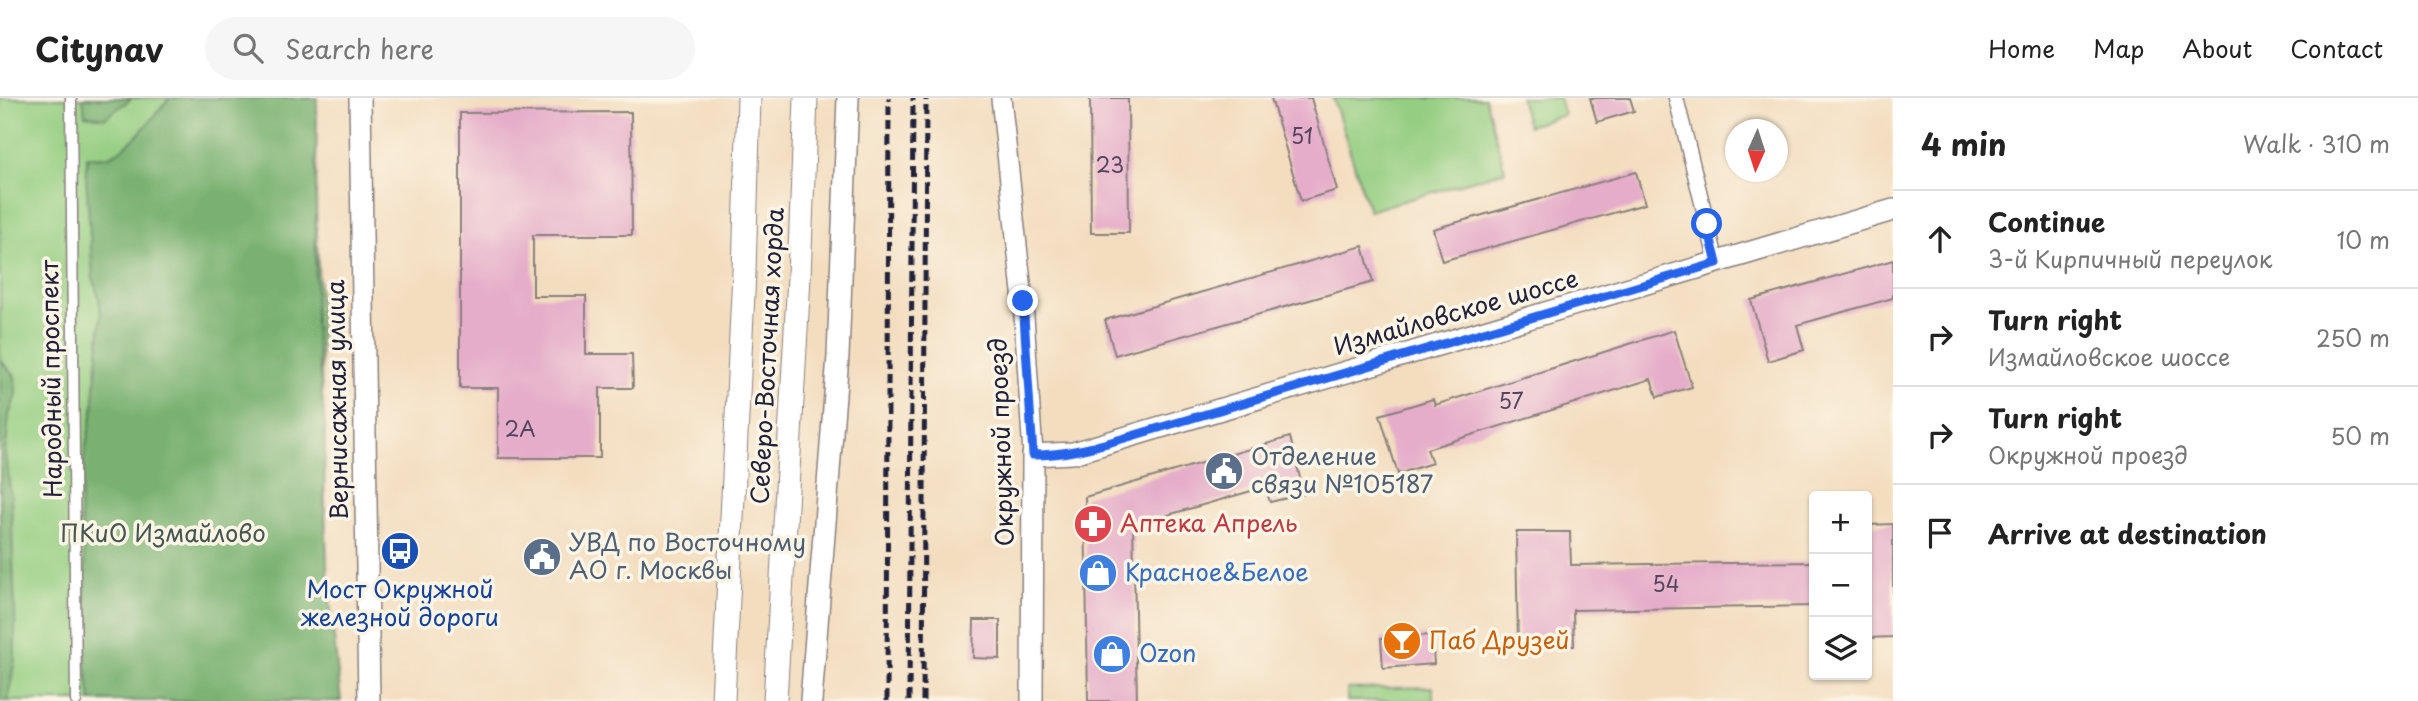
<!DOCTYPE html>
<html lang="en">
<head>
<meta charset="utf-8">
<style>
	:root { --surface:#fff; --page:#f6f6f6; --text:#222; --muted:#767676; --line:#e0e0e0 }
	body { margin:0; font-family:"Playpen Sans",sans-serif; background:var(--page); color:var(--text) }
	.controls { position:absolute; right:21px; bottom:21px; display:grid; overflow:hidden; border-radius:7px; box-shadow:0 2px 5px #0004 }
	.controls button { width:63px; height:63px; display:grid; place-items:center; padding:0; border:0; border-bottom:2px solid var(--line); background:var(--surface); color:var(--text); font:35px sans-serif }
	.compass { position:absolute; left:1725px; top:21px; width:63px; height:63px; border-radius:50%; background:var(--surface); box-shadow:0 2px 5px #0004; rotate:183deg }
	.stop { position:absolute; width:21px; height:21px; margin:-16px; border:5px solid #2563eb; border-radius:50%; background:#fff }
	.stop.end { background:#2563eb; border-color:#fff; box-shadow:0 2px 7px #0008 }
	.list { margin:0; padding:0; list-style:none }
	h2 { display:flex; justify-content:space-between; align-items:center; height:91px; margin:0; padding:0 28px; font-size:30px }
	h2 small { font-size:23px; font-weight:400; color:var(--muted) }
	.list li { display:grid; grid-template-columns:46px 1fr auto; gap:21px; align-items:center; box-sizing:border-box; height:98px; padding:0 28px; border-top:2px solid var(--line) }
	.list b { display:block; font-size:26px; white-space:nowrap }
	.list p { margin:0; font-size:23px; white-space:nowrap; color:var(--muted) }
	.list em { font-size:23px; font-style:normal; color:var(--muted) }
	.icon { flex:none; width:38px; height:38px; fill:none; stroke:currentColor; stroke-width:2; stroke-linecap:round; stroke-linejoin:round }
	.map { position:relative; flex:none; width:1893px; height:603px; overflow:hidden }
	header { display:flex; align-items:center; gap:42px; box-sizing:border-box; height:98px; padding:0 35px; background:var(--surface); border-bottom:2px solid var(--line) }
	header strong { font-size:33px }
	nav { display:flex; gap:38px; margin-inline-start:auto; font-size:24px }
	.search { width:490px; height:63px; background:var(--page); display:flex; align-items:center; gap:18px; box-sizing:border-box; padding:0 24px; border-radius:38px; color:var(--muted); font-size:26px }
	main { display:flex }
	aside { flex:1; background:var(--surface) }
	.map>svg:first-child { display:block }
	.green { fill:#95ce82; stroke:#5c785e; stroke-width:2 }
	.forest { fill:#78b170; stroke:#4d6a56; stroke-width:2 }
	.building { fill:#e5adc9 }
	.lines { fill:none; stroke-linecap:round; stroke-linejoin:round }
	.pedestrian-casing { stroke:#8a807d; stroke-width:13 }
	.minor-casing { stroke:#8a807d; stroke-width:17 }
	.tertiary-casing { stroke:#8a807d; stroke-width:22 }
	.secondary-casing { stroke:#8a807d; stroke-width:24 }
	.primary-casing { stroke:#8a807d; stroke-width:25 }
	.pedestrian { stroke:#fff; stroke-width:10 }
	.minor { stroke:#fff; stroke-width:14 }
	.tertiary { stroke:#fff; stroke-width:19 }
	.secondary { stroke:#fff; stroke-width:21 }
	.primary { stroke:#fff; stroke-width:23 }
	.rail { stroke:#22223b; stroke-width:5; stroke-dasharray:10 5; stroke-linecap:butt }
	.route { stroke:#2563eb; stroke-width:9 }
	.labels { text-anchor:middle; stroke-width:7; stroke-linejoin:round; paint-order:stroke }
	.number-label { font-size:21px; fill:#53455e }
	.street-label { font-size:24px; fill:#22223b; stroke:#fcf5e5 }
	.service-label { font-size:24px; fill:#4e5e75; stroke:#fcf5e5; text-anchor:start }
	.health-label { font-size:24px; fill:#be3a42; stroke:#fcf5e5; text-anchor:start }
	.park-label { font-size:24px; fill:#445650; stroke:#fcf5e5 }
	.shop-label { font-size:24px; fill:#366cbe; stroke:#fcf5e5; text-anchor:start }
	.transit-label { font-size:24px; fill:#164399; stroke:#fcf5e5 }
	.food-label { font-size:24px; fill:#c56008; stroke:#fcf5e5; text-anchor:start }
</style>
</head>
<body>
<header>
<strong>Citynav</strong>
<div class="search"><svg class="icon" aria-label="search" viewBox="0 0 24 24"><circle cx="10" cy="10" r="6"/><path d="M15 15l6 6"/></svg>Search here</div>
<nav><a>Home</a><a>Map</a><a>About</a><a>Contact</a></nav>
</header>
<main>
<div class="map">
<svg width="1893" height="603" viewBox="0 0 1893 603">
	<rect width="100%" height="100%" fill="#fcf5e5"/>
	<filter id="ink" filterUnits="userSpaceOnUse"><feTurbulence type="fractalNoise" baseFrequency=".0143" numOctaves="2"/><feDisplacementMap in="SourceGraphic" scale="14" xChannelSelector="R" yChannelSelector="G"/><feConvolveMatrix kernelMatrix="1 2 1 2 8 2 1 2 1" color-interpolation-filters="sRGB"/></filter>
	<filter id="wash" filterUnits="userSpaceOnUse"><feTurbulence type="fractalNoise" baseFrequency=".00686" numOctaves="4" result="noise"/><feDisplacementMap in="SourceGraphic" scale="28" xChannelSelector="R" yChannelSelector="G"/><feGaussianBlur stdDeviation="1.57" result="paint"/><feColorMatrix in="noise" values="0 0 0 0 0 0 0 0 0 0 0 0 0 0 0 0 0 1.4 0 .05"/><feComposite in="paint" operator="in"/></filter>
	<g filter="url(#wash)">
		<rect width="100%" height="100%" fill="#f3ddbf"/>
		<!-- green -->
		<path class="green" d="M0,0H313L331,603H0Z
			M1333,0H1485L1505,73L1369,113Z
			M1520,0H1559L1564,17L1528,28Z
			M1433,589V603H1347V591Z"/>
		<!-- forest -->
		<path class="forest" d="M83,0H132L105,20L85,17Z
			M170,0H317L315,227L325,327L324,403L328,484L341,603H91L86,565L85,468L80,409L85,352L93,313L101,218L99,200L93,181L86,77L87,59C94,59 103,60 109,58C135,47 151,19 170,0Z
			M0,262L15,278L16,297L9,317L5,356L11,399L15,519V559L8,603H0Z"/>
		<g id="blocks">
			<!-- building -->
			<path class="building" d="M1090,0H1128L1129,135H1091Z
				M1271,0H1311L1337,92L1301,103Z
				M1590,0H1630L1634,13L1597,24Z
				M631,14L632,137H533V198H586V256H632L633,290H600V360H498V290H460V15Z
				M1636,74L1645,106L1442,163L1433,131Z
				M1363,148L1373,184L1115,257L1105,222Z
				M1893,162V200L1797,227L1804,252L1768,263L1751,202Z
				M1674,232L1692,289L1657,299L1651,281L1427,351L1432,365L1398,376L1380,317L1433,301L1435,307Z
				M1290,339L1304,396L1270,404L1265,389L1133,427L1137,603H1088L1085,399Z
				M1893,426V539L1867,540V427Z
				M1516,434H1570L1571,467L1814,464V508L1573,512L1574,548H1518Z
				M974,522H1000V561L973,560Z
				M1432,537L1434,566L1383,570L1381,540Z"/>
		</g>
	</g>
	<g filter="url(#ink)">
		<use href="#blocks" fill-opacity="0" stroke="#8a807d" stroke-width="2"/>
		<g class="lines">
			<!-- pedestrian casing -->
			<g class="pedestrian-casing">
				<path id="pedestrian" d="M71,0L76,603"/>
			</g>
			<!-- minor casing -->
			<g class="minor-casing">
				<path id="minor" d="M1676,0L1717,165"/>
			</g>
			<!-- tertiary casing -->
			<g class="tertiary-casing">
				<path id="tertiary" d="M1001,0L1023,203L1033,357"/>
			</g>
			<!-- secondary casing -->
			<g class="secondary-casing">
				<path id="secondary" d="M360,0L369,603
					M811,603L838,258L848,0
					M1032,603L1033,357L1073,355L1893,112"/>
			</g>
			<!-- primary casing -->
			<g class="primary-casing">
				<path id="primary" d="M723,603L744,175L749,0
					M775,603L799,179L806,0"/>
			</g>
			<!-- pedestrian -->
			<use href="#pedestrian" class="pedestrian"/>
			<!-- minor -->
			<use href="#minor" class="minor"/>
			<!-- tertiary -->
			<use href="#tertiary" class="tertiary"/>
			<!-- secondary -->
			<use href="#secondary" class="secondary"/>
			<!-- primary -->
			<use href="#primary" class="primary"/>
			<!-- rail -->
			<path class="rail" d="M887,603L889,0
				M909,603L913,0
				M923,603L926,0"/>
		</g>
	</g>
	<g class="lines" filter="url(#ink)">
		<!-- route -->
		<path class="route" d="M1023,203L1033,357C1066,357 1094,349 1125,340L1717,165L1707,126"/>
	</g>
	<!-- icons -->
	<defs>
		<g id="civic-disc" transform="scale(2.0125)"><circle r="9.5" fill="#5c6f8a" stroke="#fcf5e5"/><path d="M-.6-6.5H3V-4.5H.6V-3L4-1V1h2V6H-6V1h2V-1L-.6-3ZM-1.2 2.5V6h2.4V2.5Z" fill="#fff"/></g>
		<g id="pharmacy-disc" transform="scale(2.0125)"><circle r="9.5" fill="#e0444e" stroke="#fcf5e5"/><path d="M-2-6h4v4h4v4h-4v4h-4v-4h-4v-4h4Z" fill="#fff"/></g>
		<g id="bus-disc" transform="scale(2.0125)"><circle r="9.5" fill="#1a4fb4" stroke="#fcf5e5"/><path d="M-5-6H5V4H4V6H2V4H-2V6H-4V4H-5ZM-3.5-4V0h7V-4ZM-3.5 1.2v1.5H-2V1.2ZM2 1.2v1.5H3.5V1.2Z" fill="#fff"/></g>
		<g id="shop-disc" transform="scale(2.0125)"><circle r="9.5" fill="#3f7fe0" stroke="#fcf5e5"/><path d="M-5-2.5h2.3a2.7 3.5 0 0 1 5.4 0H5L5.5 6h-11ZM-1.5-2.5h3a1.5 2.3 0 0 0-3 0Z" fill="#fff"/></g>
		<g id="bar-disc" transform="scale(2.0125)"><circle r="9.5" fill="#e8710a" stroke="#fcf5e5"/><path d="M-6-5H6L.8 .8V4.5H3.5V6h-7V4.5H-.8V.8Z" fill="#fff"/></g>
	</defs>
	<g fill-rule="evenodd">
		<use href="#civic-disc" x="1224" y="373"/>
		<use href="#pharmacy-disc" x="1093" y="426"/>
		<use href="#bus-disc" x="400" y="453"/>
		<use href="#civic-disc" x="542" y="459"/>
		<use href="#shop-disc" x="1098" y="475"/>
		<use href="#bar-disc" x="1402" y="543"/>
		<use href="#shop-disc" x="1112" y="556"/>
	</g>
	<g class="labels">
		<!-- number labels -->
		<g class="number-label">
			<text x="1302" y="46">51</text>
			<text x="1110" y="75">23</text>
			<text x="1511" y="311">57</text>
			<text x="520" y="339">2А</text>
			<text x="1666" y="494">54</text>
		</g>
		<!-- street labels -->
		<g class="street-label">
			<text transform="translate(1456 215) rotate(-16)" y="8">Измайловское шоссе</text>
			<text transform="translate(768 258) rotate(-87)" y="8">Северо-Восточная хорда</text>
			<text transform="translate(52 281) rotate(-91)" y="8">Народный проспект</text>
			<text transform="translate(338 302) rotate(-91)" y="8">Вернисажная улица</text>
			<text transform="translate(1002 344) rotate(-92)" y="8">Окружной проезд</text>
		</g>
		<!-- service labels -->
		<g class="service-label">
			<text x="1251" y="367">Отделение<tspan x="1251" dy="28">связи №105187</tspan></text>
			<text x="569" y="453">УВД по Восточному<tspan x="569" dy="28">АО г. Москвы</tspan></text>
		</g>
		<!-- health labels -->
		<g class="health-label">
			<text x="1120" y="434">Аптека Апрель</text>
		</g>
		<!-- park labels -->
		<g class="park-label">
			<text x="163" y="444">ПКиО Измайлово</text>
		</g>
		<!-- shop labels -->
		<g class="shop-label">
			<text x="1125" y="483">Красное&amp;Белое</text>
			<text x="1139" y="564">Ozon</text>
		</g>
		<!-- transit labels -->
		<g class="transit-label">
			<text x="400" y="500">Мост Окружной<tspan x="400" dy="28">железной дороги</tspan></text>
		</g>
		<!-- food labels -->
		<g class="food-label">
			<text x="1429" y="551">Паб Друзей</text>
		</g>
	</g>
</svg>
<div class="controls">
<button>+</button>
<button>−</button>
<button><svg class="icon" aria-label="layers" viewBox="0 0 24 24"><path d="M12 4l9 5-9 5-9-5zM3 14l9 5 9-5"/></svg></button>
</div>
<svg class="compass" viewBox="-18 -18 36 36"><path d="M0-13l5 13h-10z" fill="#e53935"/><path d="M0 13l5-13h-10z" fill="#767676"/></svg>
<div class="stop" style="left:1707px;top:126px"></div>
<div class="stop end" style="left:1023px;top:203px"></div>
</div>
<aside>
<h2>4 min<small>Walk · 310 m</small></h2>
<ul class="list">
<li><svg class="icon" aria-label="ahead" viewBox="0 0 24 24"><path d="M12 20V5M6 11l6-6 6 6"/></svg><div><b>Continue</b><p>3-й Кирпичный переулок</p></div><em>10 m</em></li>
<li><svg class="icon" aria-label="right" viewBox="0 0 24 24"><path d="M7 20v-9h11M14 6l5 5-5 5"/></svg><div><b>Turn right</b><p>Измайловское шоссе</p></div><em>250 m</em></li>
<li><svg class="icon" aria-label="right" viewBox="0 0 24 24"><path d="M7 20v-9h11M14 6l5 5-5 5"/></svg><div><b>Turn right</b><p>Окружной проезд</p></div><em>50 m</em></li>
<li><svg class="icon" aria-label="arrive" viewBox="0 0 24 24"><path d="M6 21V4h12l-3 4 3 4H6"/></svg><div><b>Arrive at destination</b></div></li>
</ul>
</aside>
</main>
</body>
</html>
